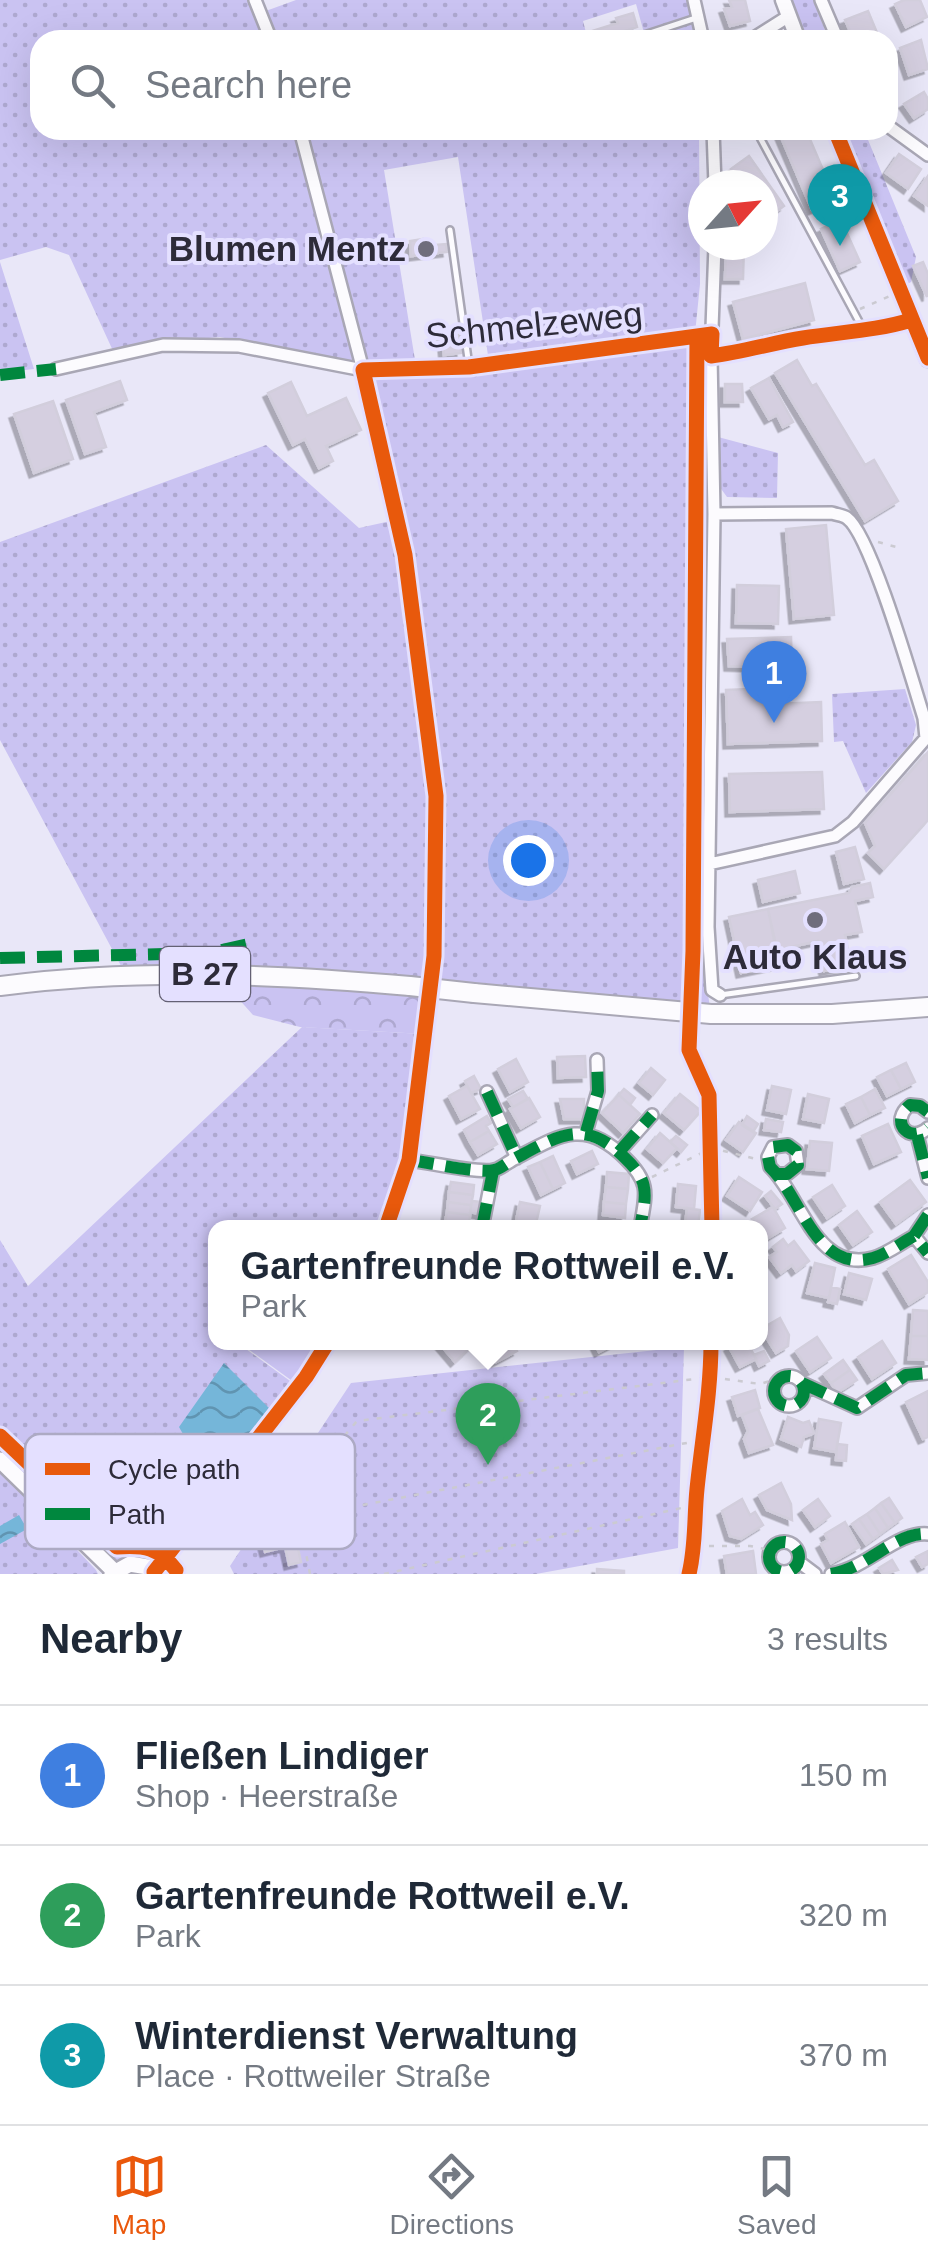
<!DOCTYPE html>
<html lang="en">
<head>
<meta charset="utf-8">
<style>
	:root { --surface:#fff; --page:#f6f6f7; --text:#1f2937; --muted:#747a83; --line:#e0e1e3; --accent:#ea580c }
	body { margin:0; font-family:Arial,sans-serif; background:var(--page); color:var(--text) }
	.compass { position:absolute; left:688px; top:170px; width:90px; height:90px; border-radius:50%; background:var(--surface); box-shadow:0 10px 40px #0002; rotate:63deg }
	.you { position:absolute; left:528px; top:860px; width:35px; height:35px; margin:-25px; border:8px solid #fff; border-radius:50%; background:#1a73e8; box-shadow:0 0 0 15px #1a73e833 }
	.badge { display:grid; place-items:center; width:65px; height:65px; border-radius:50%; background:var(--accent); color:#fff; font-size:32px; font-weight:700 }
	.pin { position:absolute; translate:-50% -82px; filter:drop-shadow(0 2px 5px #0008) }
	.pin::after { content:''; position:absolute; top:52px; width:35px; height:30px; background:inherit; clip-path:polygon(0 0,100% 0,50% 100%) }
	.popup { position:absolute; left:208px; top:1220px; width:560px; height:130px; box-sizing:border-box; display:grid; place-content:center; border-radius:20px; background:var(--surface); filter:drop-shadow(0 2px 8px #0005); font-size:32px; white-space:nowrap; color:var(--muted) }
	.popup b { font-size:38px; color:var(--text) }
	.popup::after { content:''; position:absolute; left:50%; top:100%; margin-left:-20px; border:20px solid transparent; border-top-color:var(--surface) }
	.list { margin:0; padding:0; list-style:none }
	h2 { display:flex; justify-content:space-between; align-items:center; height:130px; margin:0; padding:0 40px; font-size:42px }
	h2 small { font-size:32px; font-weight:400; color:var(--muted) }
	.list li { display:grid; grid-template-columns:65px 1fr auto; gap:30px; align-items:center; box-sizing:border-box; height:140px; padding:0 40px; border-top:2px solid var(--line) }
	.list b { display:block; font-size:38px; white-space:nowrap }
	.list p { margin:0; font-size:32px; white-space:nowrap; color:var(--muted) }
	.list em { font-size:32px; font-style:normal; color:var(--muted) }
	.icon { flex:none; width:55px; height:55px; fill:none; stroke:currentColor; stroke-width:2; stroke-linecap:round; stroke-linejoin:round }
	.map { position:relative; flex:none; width:928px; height:1574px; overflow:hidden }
	.search { position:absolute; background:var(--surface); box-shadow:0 10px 40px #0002; left:30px; right:30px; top:30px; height:110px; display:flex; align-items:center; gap:25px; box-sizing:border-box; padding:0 35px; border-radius:30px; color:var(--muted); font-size:38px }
	.sheet { height:550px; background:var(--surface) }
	nav { display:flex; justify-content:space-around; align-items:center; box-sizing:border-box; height:140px; border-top:2px solid var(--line); background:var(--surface); font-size:28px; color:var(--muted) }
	nav a { display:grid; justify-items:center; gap:5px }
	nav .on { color:var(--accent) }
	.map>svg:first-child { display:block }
	.green { fill:url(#green-dots) }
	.forest { fill:url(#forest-crowns) }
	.pitch { fill:#cac3f2 }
	.water { fill:url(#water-waves) }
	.building { fill:#d5cfe0; stroke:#d2cedc; stroke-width:2.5; filter:url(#shadow) }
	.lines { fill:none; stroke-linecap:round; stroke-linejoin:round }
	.service-casing { stroke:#a9a7b5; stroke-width:10 }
	.minor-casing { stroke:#a9a7b5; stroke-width:16 }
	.tertiary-casing { stroke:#a9a7b5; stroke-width:19 }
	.secondary-casing { stroke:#a9a7b5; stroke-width:20 }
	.primary-casing { stroke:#a9a7b5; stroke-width:22 }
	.path { stroke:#cbcad1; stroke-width:2.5; stroke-dasharray:5 8; stroke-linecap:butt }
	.service { stroke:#fcfbfe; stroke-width:5 }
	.minor { stroke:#fcfbfe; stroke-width:11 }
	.tertiary { stroke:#fcfbfe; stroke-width:14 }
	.secondary { stroke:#fcfbfe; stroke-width:15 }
	.primary { stroke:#fcfbfe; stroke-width:18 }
	.primary-bridge-casing { stroke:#a9a7b5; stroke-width:22; stroke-linecap:butt }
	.primary-bridge { stroke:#fcfbfe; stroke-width:18 }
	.quiet { stroke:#00873e; stroke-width:12; stroke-dasharray:25 12; stroke-linecap:butt }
	.cycleway-casing { stroke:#e4e0ff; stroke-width:21 }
	.cycleway { stroke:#e8590c; stroke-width:15 }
	.poi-dot { fill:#6f6d7c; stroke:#e4e0ff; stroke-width:4 }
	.labels { text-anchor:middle; stroke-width:8; stroke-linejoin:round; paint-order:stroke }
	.shield { fill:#e4e0ff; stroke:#646174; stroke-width:2.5 }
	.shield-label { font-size:32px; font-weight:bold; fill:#2d2b39 }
	.poi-label { font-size:35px; font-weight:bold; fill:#2d2b39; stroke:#e4e0ff; text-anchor:end }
	.street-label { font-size:35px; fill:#2d2b39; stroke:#e4e0ff }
	.key { fill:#e4e0ff; stroke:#adaac4; stroke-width:2.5 }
	.key-label { font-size:28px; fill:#2d2b39 }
</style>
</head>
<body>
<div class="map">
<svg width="928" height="1574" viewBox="0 0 928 1574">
	<defs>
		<pattern id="green-dots" width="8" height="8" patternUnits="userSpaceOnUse" patternTransform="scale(2.5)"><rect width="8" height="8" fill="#cac3f2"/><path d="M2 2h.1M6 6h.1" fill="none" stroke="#aea8d0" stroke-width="1.8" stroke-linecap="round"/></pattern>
		<pattern id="forest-crowns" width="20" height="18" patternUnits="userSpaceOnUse" patternTransform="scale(2.5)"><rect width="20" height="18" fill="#cac3f2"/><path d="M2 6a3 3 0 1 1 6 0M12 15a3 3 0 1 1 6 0" fill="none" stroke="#aea8d0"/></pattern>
		<pattern id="water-waves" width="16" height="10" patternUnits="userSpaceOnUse" patternTransform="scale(2.5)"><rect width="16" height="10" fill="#75b6d9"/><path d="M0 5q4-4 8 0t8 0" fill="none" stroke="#6094b1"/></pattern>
		<filter id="shadow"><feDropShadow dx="-4.5" dy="4.5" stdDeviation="0" flood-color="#0004"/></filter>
	</defs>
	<rect width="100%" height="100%" fill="#e9e7f8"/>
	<!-- green -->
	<path class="green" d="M0,0H252L268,40H40V130H297L360,366L220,337L165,342L114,353L69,255L46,247L0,260Z
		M296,0H692L700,40H646L636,4L583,21L588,40H274L263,12Z
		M791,0H813L829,40H805Z
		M303,130H699L700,284L695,334L489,362L458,157L384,170L416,366L364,368Z
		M839,130H864L916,257L911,282L906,285Z
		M0,262L34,369L0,373Z
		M693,338L683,1012L431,992L438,797L406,555L364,371L468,369Z
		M706,343L711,515L707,988L711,1014L685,1012L699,344Z
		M718,437L778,453L777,498L727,497L719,486Z
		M266,445L359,528L395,520L435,796L428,991L127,977L0,740V542Z
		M905,689L916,725L912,742L866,793L843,741L834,742L832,694Z
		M302,1027L423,1034L406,1161L384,1227L215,1228V1342L250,1343L246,1349L297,1386L229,1472L183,1474L158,1498L86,1527L0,1440V1240L28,1286Z
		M684,1347L678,1548L536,1574H234L230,1566L351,1383Z
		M0,1447L83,1531L160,1502L187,1524L149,1566H110L104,1573L0,1460Z
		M0,1468L96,1570L98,1574H0Z"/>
	<!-- forest -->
	<path class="forest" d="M220,978L428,995L423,1034L300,1027L253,1015Z"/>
	<!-- pitch -->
	<path class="pitch" d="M253,1343H325L295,1383L248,1349Z"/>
	<!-- water -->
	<path class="water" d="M224,1363L269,1408L225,1465L192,1450L179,1427Z
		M19,1515L27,1529L0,1544V1526Z"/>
	<!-- building -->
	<path class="building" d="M729,0H745L750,21L730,26L724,9L732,7Z
		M904,0H920L927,17L906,27L895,4Z
		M868,11L880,40H854L845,20Z
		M633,13L637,27L622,32L624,40H595L592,31L618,23L616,18Z
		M921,40L928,69L909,75L900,48Z
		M924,92L928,99V109L914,118L904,104Z
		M778,130H806L836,200L812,210Z
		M899,154L921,169L908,189L886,173Z
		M749,156L784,206L766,219L763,214V185H743L731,169Z
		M928,176V206L914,196Z
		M841,220L860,262L840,271L821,229Z
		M423,239V246L446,244L447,252L411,256L410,241Z
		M726,245H744L743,279H725Z
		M923,262L928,274L927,297L913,266Z
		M805,283L814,320L743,339L733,302Z
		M459,335L461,353L444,355L442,337Z
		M797,360L812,386L816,384L865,465L874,460L898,501L865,521L775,373Z
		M769,378L793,422L783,427L777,415L769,419L751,388Z
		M120,381L127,400L94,412L106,447L85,454L66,400Z
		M291,382L307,416L346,398L361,430L326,446L333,461L319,468L305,439L293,445L268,393Z
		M725,384H742L743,402H725Z
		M53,401L73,459L34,473L14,414Z
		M826,525L834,615L794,619L786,529Z
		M737,585L779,586L778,624L736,623Z
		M791,637L792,668L729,666L727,639Z
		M773,688V704L821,702L822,741L728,744L726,690Z
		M928,752V820L884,869L868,853L875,846L865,823Z
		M822,772L824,809L730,812L729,774Z
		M855,847L864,879L844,884L836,852Z
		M795,871L800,893L763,902L758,880Z
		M870,883L873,897L855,901L862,932L845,935L851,965L824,971L818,941L777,950L768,909L849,893L852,887Z
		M768,909L779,965L741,973L729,917Z
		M585,1056L586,1077L558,1078L557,1057Z
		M516,1059L528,1082L510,1092L498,1069Z
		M906,1063L915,1082L901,1089L891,1070Z
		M651,1068L665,1080L653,1095L639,1083Z
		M891,1070L901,1089L887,1096L877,1077Z
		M474,1076L481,1089L471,1093L465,1081Z
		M467,1086L480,1109L461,1119L449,1096Z
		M772,1086L791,1090L786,1114L767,1110Z
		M624,1089L635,1098L630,1105L619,1095Z
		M875,1089L885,1108L870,1115L861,1097Z
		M523,1091L528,1099L513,1107L508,1099Z
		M680,1094L701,1111L684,1130L664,1113Z
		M808,1094L829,1099L824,1123L803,1119Z
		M619,1095L640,1114L623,1133L602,1113Z
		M861,1097L870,1115L855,1123L846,1104Z
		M529,1098L540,1117L521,1128L510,1109Z
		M560,1099H584V1119H564Z
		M487,1116L491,1123L486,1126L489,1131L470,1142L464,1130Z
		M747,1116L758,1124L753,1132L742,1125Z
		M766,1119L783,1122L781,1132L764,1130Z
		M739,1122L756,1133L743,1152L726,1140Z
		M888,1124L901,1152L874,1164L862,1136Z
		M489,1131L497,1144L478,1155L470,1142Z
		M660,1133L677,1148L663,1163L647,1149Z
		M676,1136L687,1145L681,1152L670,1142Z
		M810,1141L832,1143L829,1171L807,1169Z
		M592,1151L598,1164L577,1174L571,1161Z
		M553,1156L565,1183L553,1189L540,1162Z
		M540,1162L553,1189L541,1195L528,1167Z
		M607,1172L629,1174L628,1189L606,1187Z
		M739,1177L762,1192L750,1211L727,1196Z
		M910,1180L926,1202L896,1224L880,1202Z
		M451,1182L474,1185L473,1195L449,1192Z
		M678,1184L696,1186L694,1209L676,1207Z
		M832,1185L845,1206L827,1218L813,1197Z
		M606,1187L628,1189L626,1204L604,1202Z
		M771,1191L782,1204L775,1209L765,1196Z
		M449,1192L473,1195L471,1205L448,1202Z
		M472,1201L482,1202L480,1214L470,1212Z
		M448,1202L471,1205L470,1215L447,1212Z
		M520,1202L540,1206L535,1228L515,1226Z
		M604,1202L626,1204L625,1218L603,1215Z
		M773,1207L785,1228L765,1240L760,1228L752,1219Z
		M687,1208L700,1210L698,1227L685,1226Z
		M857,1211L872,1232L853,1245L839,1225Z
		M447,1212L470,1215L469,1225L445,1222Z
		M783,1239L788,1246L794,1241L809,1261L796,1271L792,1265L781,1273L769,1257L777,1252L773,1247Z
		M911,1255L928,1282V1292L909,1304L888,1269Z
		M815,1263L835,1268L829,1298L807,1293Z
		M849,1273L872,1279L866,1300L844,1294Z
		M831,1287L840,1289L837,1304L828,1302Z
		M913,1310L928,1311V1336H911Z
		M780,1318L789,1335L788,1346L776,1353L761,1329Z
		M911,1336H928V1360L909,1359Z
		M817,1337L831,1358L810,1372L796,1351Z
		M882,1341L896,1363L872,1379L858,1357Z
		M438,1342H471L473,1345L455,1362Z
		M486,1342H513L517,1351L496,1362Z
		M594,1342H618L599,1352Z
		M737,1342H747L756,1359L740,1367L729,1347Z
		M764,1351L769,1361L759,1366L754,1355Z
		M843,1360L850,1370L831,1383L824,1374Z
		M850,1370L857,1380L837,1393L831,1383Z
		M755,1390L760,1408L738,1416L732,1397Z
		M928,1391V1437L923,1439L906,1402Z
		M758,1409L773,1445L749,1453L744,1439L748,1431L742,1415Z
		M788,1417L803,1423L809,1421L814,1433L804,1437L801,1447L781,1439Z
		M819,1419L841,1423L836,1452L814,1448Z
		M837,1444L847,1445L846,1461L836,1460Z
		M781,1483L791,1504L792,1520L767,1510L759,1495Z
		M889,1498L902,1518L895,1523L881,1503Z
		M742,1499L750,1515L755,1512L763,1525L741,1539L730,1536L722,1511Z
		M818,1499L830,1516L815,1527L803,1510Z
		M881,1503L895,1523L888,1528L875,1508Z
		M875,1508L888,1528L880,1534L867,1514Z
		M867,1514L880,1534L873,1539L859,1519Z
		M859,1519L873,1539L866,1544L852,1524Z
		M845,1522L859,1547L831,1563L821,1544L828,1540L825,1534Z
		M294,1530L301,1562L289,1565L285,1547L265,1552L261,1537Z
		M753,1551L756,1574H727L724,1556Z
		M928,1551V1564L922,1567L916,1557Z
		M892,1560L898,1570L883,1574L879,1568Z
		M597,1569L624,1571V1574H597Z"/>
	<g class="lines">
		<!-- service casing -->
		<g class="service-casing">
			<path id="service" d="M632,39L696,18
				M756,130L863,329
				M450,230L469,366
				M720,995L856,976"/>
		</g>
		<!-- minor casing -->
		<g class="minor-casing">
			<path id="minor" d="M255,0L271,40
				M694,0L703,40
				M821,0L838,40
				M751,40L789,16
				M888,126L928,155
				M300,130L363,370L405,555L436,796L434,956L409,1160L386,1228
				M713,130L715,185
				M715,245L711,356L714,514L708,927L712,990L720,995
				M711,356C743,352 772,343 803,338C839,332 876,331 911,320
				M56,369L163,345L239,346L363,370L469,367L712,334
				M709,864L835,836L853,822L926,738L924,718C913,683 871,535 847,518C843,515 837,515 832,513L714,514
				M487,1092L517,1158
				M928,1112L920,1106L910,1105C889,1121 909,1145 928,1128
				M586,1132L598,1091L597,1060
				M917,1135L928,1178
				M619,1152L652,1115
				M409,1160C427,1162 479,1174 494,1170C500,1169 508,1162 514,1159C558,1136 584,1117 625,1158C651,1183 646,1194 640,1228
				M778,1174H787L798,1165L796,1151L788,1145L773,1147L768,1157L770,1167C801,1196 816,1274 873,1258C887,1254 901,1243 914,1236
				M928,1215L914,1236L928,1253
				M482,1228L493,1171
				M774 1391a15 15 0 1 1 30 0a15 15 0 1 1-30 0Z
				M802,1383L857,1408L906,1375L928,1373
				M769 1557a15 15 0 1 1 30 0a15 15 0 1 1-30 0Z
				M799,1562L815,1574
				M154,1572L306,1377L328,1342
				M831,1574C868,1568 896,1531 928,1534"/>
		</g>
		<!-- tertiary casing -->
		<g class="tertiary-casing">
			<path id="tertiary" d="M783,0L798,40
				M835,130L928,359"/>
		</g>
		<!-- secondary casing -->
		<g class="secondary-casing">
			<path id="secondary" d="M0,1460L114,1571
				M112,1574L130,1564L147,1567L156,1574"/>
		</g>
		<!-- primary casing -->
		<g class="primary-casing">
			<path id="primary" d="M0,986C137,968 273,974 410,986
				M474,993L711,1014H832L928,1007"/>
		</g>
		<!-- path -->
		<path class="path" d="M860,309L890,296
			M878,542L900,548
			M652,1177L712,1148L756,1159
			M249,1515L269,1523L702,1440
			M696,1546H750L770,1550
			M310,1574L299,1517V1490L357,1421L711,1377L760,1384L786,1376
			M384,1574L695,1505"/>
		<!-- service -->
		<use href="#service" class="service"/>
		<!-- minor -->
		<use href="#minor" class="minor"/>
		<!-- tertiary -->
		<use href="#tertiary" class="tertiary"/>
		<!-- secondary -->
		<use href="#secondary" class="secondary"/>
		<!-- primary -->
		<use href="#primary" class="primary"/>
		<!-- primary-bridge casing -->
		<g class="primary-bridge-casing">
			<path id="primary-bridge" d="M410,986L474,993"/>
		</g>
		<!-- primary-bridge -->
		<use href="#primary-bridge" class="primary-bridge"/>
		<!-- quiet -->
		<path class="quiet" d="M0,375L56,369
			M0,958L208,953L254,943
			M487,1092L517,1158
			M928,1112L920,1106L910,1105C889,1121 909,1145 928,1128
			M586,1132L598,1091L597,1060
			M917,1135L928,1178
			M619,1152L652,1115
			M409,1160C427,1162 479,1174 494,1170C500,1169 508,1162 514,1159C558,1136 584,1117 625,1158C651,1183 646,1194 640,1228
			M778,1174H787L798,1165L796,1151L788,1145L773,1147L768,1157L770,1167C801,1196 816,1274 873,1258C887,1254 901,1243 914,1236
			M928,1215L914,1236L928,1253
			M482,1228L493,1171
			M774 1391a15 15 0 1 1 30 0a15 15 0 1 1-30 0Z
			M802,1383L857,1408L906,1375L928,1373
			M87,1518L92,1523L160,1501L196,1519
			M769 1557a15 15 0 1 1 30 0a15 15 0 1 1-30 0Z
			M831,1574C868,1568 896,1531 928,1534"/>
		<!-- cycleway casing -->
		<g class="cycleway-casing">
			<path id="cycleway" d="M835,130L928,358
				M697,336L693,951L689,1050L709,1095L712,1228
				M386,1228L409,1160L434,956L436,796L405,555L363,370L469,367L712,334L711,356C743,352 772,343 803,338C839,332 876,331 911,320
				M0,1436L117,1547C145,1545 158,1547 176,1570
				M154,1572L306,1377L328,1342
				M689,1574C696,1545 694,1518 697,1489C702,1440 711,1392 711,1342"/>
		</g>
		<!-- cycleway -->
		<use href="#cycleway" class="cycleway"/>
	</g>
	<!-- markers -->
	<g class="poi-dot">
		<circle cx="426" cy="249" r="10"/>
		<circle cx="815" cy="920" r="10"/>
	</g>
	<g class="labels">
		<!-- shield labels -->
		<rect class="shield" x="160" y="947" width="90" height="54" rx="8"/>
		<g class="shield-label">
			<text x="205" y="985">B 27</text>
		</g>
		<!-- poi labels -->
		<g class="poi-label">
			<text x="406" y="261">Blumen Mentz</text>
			<text x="815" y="969" text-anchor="middle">Auto Klaus</text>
		</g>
		<!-- street labels -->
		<g class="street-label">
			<text transform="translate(534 325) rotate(-6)" y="12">Schmelzeweg</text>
		</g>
	</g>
	<!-- legend -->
	<rect x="25" y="1434" width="330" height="115" rx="15" class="key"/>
	<rect x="45" y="1463" width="45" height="12" fill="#e8590c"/>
	<rect x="45" y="1508" width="45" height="12" fill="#00873e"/>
	<g class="key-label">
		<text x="108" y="1479">Cycle path</text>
		<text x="108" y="1524">Path</text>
	</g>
</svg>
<svg class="compass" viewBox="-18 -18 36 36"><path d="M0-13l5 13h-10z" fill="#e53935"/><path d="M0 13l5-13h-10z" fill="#747a83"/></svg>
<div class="you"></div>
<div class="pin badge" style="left:774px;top:723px;background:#3f7fe0">1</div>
<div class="pin badge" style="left:488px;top:1465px;background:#2e9e5b">2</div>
<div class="popup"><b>Gartenfreunde Rottweil e.V.</b>Park</div>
<div class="pin badge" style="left:840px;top:246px;background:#0f9aa8">3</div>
<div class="search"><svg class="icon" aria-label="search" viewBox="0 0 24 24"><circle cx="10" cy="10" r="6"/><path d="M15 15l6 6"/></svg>Search here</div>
</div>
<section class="sheet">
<h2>Nearby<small>3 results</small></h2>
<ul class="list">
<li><span class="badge" style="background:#3f7fe0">1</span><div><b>Fließen Lindiger</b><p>Shop · Heerstraße</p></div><em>150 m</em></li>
<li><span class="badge" style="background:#2e9e5b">2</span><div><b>Gartenfreunde Rottweil e.V.</b><p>Park</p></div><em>320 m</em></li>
<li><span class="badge" style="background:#0f9aa8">3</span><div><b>Winterdienst Verwaltung</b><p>Place · Rottweiler Straße</p></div><em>370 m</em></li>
</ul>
</section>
<nav>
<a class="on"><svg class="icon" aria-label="map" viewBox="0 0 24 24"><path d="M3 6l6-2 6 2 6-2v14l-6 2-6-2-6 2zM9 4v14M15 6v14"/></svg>Map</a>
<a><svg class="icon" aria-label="directions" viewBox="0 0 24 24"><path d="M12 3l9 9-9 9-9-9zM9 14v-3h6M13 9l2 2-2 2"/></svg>Directions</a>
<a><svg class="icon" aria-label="saved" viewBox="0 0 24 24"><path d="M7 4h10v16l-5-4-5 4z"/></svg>Saved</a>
</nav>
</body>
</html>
